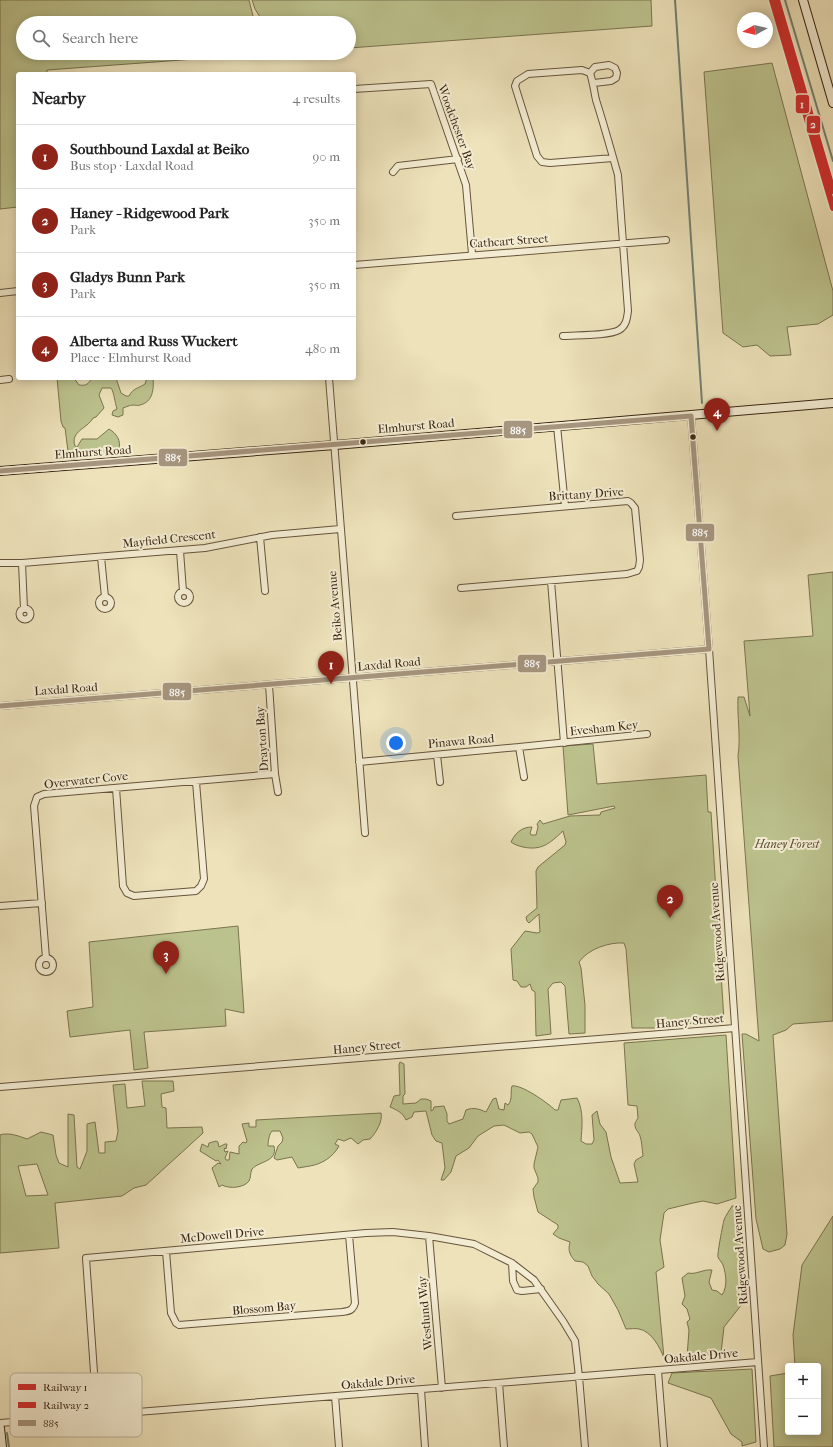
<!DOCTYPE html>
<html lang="en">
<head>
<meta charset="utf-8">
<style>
	:root { --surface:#fff; --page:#f6f6f6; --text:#222; --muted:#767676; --line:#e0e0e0; --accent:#8f2418 }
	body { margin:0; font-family:"IM FELL French Canon",serif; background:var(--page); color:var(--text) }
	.controls { position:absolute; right:12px; bottom:12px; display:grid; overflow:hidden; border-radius:4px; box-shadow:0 2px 10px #0003 }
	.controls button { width:36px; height:36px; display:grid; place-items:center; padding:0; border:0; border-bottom:1px solid var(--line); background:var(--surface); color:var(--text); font:20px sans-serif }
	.compass { position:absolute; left:737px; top:12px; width:36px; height:36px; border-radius:50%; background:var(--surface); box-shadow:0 2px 10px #0003; rotate:262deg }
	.you { position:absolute; left:396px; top:743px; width:14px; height:14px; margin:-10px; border:3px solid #fff; border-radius:50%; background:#1a73e8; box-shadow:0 0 0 6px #1a73e833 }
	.badge { display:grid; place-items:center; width:26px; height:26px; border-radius:50%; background:var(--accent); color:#fff; font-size:13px; font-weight:700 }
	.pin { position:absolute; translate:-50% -33px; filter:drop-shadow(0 1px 2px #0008) }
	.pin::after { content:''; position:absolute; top:21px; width:14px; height:12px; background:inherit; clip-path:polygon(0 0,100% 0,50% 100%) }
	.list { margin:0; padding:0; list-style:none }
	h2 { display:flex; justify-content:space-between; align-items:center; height:52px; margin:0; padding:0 16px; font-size:17px }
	h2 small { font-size:13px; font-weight:400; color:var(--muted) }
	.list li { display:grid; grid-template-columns:26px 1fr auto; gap:12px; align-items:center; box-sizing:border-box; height:64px; padding:0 16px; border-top:1px solid var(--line) }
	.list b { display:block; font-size:15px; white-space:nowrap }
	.list p { margin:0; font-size:13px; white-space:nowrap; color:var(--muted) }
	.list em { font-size:13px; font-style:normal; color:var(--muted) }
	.icon { flex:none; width:22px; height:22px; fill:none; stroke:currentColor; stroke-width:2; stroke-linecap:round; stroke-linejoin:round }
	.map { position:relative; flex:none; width:833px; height:1447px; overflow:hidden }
	.search { position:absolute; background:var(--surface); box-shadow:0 2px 10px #0003; left:16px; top:16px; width:340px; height:44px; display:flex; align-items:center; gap:10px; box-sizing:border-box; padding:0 14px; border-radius:22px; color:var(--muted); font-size:15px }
	.panel { position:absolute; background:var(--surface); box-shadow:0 2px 10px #0003; left:16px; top:72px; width:340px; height:308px; border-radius:4px }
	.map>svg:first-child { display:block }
	.green { fill:#bcc28d; stroke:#7a7450; fill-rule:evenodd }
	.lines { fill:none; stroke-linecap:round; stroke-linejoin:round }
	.stream { stroke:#738072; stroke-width:2 }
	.street-casing { stroke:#66543d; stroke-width:8 }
	.secondary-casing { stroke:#392513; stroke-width:10 }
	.street { stroke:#f3ecd2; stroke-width:6 }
	.secondary { stroke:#f3ecd2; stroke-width:8 }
	.bus-1-casing { stroke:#f3ecd2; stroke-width:8 }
	.bus-1 { stroke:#a6957f; stroke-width:5 }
	.rail-1-casing { stroke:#f3ecd2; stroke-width:9 }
	.rail-2-casing { stroke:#f3ecd2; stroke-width:9 }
	.rail-1 { stroke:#cf2e2f; stroke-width:6 }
	.rail-2 { stroke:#cf2e2f; stroke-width:6 }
	.bus-dot { fill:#392513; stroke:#f3ecd2; stroke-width:1.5 }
	.labels { text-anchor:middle; stroke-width:4; stroke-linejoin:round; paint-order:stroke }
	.street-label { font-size:12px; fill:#392513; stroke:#f3ecd2 }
	.park-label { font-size:12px; font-style:italic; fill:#5a4c32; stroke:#f3ecd2 }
	.key { fill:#f3ecd2; stroke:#bbb099; stroke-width:1 }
	.key-label { font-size:11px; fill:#392513 }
	.line-badge { stroke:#f3ecd2; stroke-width:1.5 }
	.badge-label { font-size:11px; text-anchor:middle; font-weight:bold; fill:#fff }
</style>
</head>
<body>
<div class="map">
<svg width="833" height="1447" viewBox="0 0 833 1447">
	<rect width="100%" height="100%" fill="#ede2ba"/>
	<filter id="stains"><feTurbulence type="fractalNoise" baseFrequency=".005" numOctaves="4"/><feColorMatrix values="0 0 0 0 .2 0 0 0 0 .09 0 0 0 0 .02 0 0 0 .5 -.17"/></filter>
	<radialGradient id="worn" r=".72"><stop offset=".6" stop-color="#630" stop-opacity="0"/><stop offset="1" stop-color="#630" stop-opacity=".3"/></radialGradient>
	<!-- green -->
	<path class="green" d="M0,0H249L253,16L257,23H23V53H276L47,70V74H18V207L0,209Z
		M252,0H651L652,26L349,48V23H267L264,17H260L255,9Z
		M772,63L833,291V315L818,324L787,327L791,355L770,356L757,345L743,347L723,333L704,72Z
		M57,378H74L79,385C87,386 88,384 92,378H116L121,393L126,396H129C133,388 139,388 145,384L147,378H153C154,389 153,402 140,405C139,406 134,405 133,405C130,405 126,407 123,408V415L118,417L112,415L113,411L117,409C115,403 114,392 111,388H102L99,395L104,408L96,417L93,418C87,429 70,431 75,446L77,447L82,439H97L109,429C117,434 121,440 119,450L112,451L104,455L90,451C84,458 80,459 71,459L68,451L65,428L63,427L61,421Z
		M833,572V1021L793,1024L786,1030L773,1035L787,1234L785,1245L780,1249L769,1252L763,1249L756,1219L742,1034H746L759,1041L738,756C741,737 737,717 738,697H744L750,716L744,641L813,636L808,575Z
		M593,744L597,784L706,775L708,812H711L724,1021L681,1024L665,1028H632L626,949L624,943C609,942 588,949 579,962L581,968L585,1005V1033L569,1034L565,986L561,982L553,983L548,989L551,1034L536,1036L535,992L532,990L530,984L526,987H521L517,981L513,980L511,949L525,931L537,933L540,932L539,914L529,923L527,921L526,917L537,908L536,871L538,867L565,845L566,842L563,831C550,843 542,851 523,847C519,846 515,845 511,842C515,833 522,827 532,827L530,833L531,835H536L538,827L537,824L540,820L543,824L570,816L600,815L601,812L615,808L614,806L568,815L563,746Z
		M238,926L244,1013L225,1009L226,1026L144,1032L148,1068L134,1070L130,1030L70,1037L67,1011L93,1007L89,942Z
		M726,1035L736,1198L717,1204L703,1201L693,1203L668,1209L664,1213L660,1240L664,1267L656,1272L664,1358C660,1347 651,1331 639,1329C635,1328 630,1329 626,1329L618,1310L609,1294L598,1284L592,1276L588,1266L583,1262L575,1261C569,1254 568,1250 570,1242L559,1238L553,1234L558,1228V1225L538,1212L534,1197L533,1189L538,1182V1178L534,1168V1164L538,1147L532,1134L529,1132L520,1133L504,1125L494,1126L478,1136L469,1148L456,1156L451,1172L444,1180H441L445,1168L442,1143L436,1141L432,1135L426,1111L414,1112L412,1117L406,1120C403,1113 397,1110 390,1107L394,1096L400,1095L399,1065L400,1062L404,1064L405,1094L403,1096V1104L416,1103L421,1099H426L431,1101V1111L433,1110L434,1107L444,1106L447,1114V1121L449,1124L463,1119L466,1110C474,1107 479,1109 486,1112L493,1099L496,1098L499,1109L504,1110L505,1103L508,1105C513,1099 510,1092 512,1086C521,1084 548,1103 555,1110H558L561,1100L577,1098C584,1111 582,1127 581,1141L586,1144H592L594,1140L592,1115L597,1111L600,1124L606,1132L611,1157L620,1183L638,1182L634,1164L636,1160L643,1156C642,1149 642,1142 640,1136C639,1132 634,1129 635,1123C635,1123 638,1118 638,1118L637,1106L628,1105L624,1043Z
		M142,1081H173L174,1091L161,1094L162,1107L166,1108L167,1128L202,1127L203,1133L146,1185L134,1188L122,1196L55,1203L59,1248L0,1253V1135C8,1132 19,1136 27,1139L41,1132L53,1135L56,1155L59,1163L68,1167V1114L74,1115L77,1167L80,1169L87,1151V1124L95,1122L99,1153H105V1142L116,1141L118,1131L113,1085L125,1084L127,1108L145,1106ZM37,1164L48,1195L26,1196L18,1166Z
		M381,1113C383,1121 376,1133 370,1139L363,1140L358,1144L351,1138L344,1141L338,1139L335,1144L339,1146C333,1157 322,1164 310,1166C306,1167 302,1167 298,1168L292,1157L277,1160L274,1158L278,1146L282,1142L283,1138L280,1131H272C269,1134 268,1142 268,1146H274C278,1162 259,1161 252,1169C250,1173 251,1178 249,1181C244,1188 229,1189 222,1185L219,1187L212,1168L218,1163L221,1164L218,1160L216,1161L200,1151L202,1144L208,1147L209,1143L216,1141L218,1142L219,1147L225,1144H227L226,1149L225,1148L224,1149L225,1152L228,1151L225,1158L226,1160H229L230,1152L239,1154V1146L243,1142L246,1143L247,1141L242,1124L249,1123V1127H256V1120Z
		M732,1206H738L743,1261L746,1299L724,1327L721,1353L687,1357L689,1330L687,1322L690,1319L687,1309L682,1304L685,1296L682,1278L688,1273C696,1275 703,1269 712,1270L709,1282L712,1290L717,1291L722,1295C728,1286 726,1274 723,1265C722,1262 719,1260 718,1257C717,1254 723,1224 724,1220C726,1215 729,1211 732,1206Z
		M833,1216V1447H774L770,1376L788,1373V1432H818V1366H795L793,1335L802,1265Z
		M752,1369L756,1442L742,1446V1442L731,1434L711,1398L668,1383L672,1373Z"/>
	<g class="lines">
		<!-- stream -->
		<path class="stream" d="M675,0L702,403
			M785,0L833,161
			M7,1433L9,1447"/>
		<!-- street casing -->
		<g class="street-casing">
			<path id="street" d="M590,73L595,67L609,65L615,68L617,73L616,78L611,81L594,83
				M354,89L431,84L466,185L472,254
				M393,172L398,166L458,159
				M354,265L666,240
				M0,293L18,291
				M563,336C575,335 609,336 619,330C626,326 627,319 628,311L618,175C611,150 604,125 596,100C594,91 593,82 590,73L582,70L528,74L517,81L515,86L537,156L542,162L550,163L613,158
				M329,378L365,833
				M0,380L9,379
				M691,416L709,649L764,1447
				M557,426L565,506
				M456,516L628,501L631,503L635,508L640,560L639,567L637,571L627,574L461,588
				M260,537L265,591
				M180,551L183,591
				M101,557L105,597
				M0,563H22L205,548L272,535L340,529
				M22,563L24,609
				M551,581L564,743
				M178 597a6 6 0 1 1 12 0a6 6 0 1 1-12 0Z
				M99 603a6 6 0 1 1 12 0a6 6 0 1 1-12 0Z
				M19.5 614a5.5 5.5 0 1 1 11 0a5.5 5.5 0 1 1-11 0Z
				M269,685L275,774L278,792
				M0,706L709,649
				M519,747L524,777
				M437,755L440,782
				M359,762L519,747L647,734
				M116,788L123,886L127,893L134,896L196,891L201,886L204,879L196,782
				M0,906L42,903
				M46,958L34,806L37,797L44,794L275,774
				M39 965a7 7 0 1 1 14 0a7 7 0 1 1-14 0Z
				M0,1087L735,1028
				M429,1236L442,1388
				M166,1251L171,1313L176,1323L179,1325L342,1312C350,1311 353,1310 355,1303L349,1235
				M512,1263L513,1281L517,1290L522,1291L541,1289
				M658,1371L664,1447
				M499,1383L504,1447
				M421,1390L425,1447
				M335,1396L339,1447
				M97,1415L86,1258L366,1233L393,1232L429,1236L474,1244L512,1263L534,1280L563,1321L575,1341L579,1377L585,1447
				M0,1423L758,1362"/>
		</g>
		<!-- secondary casing -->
		<g class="secondary-casing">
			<path id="secondary" d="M803,0L833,103
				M0,471L335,445L833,403
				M0,1428L2,1447"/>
		</g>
		<!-- street -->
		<use href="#street" class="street"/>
		<!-- secondary -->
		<use href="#secondary" class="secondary"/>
		<!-- bus-1 casing -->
		<g class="bus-1-casing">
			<path id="bus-1" d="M691,416L709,649
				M0,471L691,416
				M0,706L709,649"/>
		</g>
		<!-- bus-1 -->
		<use href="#bus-1" class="bus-1"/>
		<!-- rail-1 casing -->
		<g class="rail-1-casing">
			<path id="rail-1" d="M772,0L833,208"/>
		</g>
		<!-- rail-2 casing -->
		<g class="rail-2-casing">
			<path id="rail-2" d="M777,0L833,191"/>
		</g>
		<!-- rail-1 -->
		<use href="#rail-1" class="rail-1"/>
		<!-- rail-2 -->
		<use href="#rail-2" class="rail-2"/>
	</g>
	<!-- markers -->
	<g class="bus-dot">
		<circle cx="693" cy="437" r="3.5"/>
		<circle cx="363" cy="442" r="3.5"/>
	</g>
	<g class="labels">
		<!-- street labels -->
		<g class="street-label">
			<text transform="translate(457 127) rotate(70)" y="4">Woodchester Bay</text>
			<text transform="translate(509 241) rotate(-4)" y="4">Cathcart Street</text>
			<text transform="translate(416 426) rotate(-5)" y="4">Elmhurst Road</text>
			<text transform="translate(93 452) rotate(-4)" y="4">Elmhurst Road</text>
			<text transform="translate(586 494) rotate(-4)" y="4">Brittany Drive</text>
			<text transform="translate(169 539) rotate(-6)" y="4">Mayfield Crescent</text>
			<text transform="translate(335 606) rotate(-95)" y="4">Beiko Avenue</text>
			<text transform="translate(389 664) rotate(-5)" y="4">Laxdal Road</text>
			<text transform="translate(66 689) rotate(-4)" y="4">Laxdal Road</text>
			<text transform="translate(604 728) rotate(-6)" y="4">Evesham Key</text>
			<text transform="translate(262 739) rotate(-94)" y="4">Drayton Bay</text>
			<text transform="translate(461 741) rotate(-5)" y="4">Pinawa Road</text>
			<text transform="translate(86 780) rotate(-6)" y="4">Overwater Cove</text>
			<text transform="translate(717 932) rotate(-94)" y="4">Ridgewood Avenue</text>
			<text transform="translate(690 1021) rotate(-5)" y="4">Haney Street</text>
			<text transform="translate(367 1047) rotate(-5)" y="4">Haney Street</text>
			<text transform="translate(222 1235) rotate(-5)" y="4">McDowell Drive</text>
			<text transform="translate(740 1255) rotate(-94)" y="4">Ridgewood Avenue</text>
			<text transform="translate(264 1308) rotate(-5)" y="4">Blossom Bay</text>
			<text transform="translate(425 1313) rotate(-95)" y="4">Westlund Way</text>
			<text transform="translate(701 1356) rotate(-5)" y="4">Oakdale Drive</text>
			<text transform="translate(378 1382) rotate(-5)" y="4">Oakdale Drive</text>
		</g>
		<!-- park labels -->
		<g class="park-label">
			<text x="787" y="848">Haney Forest</text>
		</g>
	</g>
	<!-- legend -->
	<rect x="10" y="1373" width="132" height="64" rx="6" class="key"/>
	<rect x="18" y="1384" width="18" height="6" fill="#cf2e2f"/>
	<rect x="18" y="1402" width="18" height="6" fill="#cf2e2f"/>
	<rect x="18" y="1420" width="18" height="6" fill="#a6957f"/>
	<g class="key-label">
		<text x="43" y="1391">Railway 1</text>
		<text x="43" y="1409">Railway 2</text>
		<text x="43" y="1427">885</text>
	</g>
	<g class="line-badge">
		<rect x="795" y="94" width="15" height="20" rx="4" fill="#cf2e2f"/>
		<rect x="806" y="115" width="15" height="19" rx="4" fill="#cf2e2f"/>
		<rect x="503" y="420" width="30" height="19" rx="4" fill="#a6957f"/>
		<rect x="158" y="448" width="30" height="19" rx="4" fill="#a6957f"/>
		<rect x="685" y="523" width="30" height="19" rx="4" fill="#a6957f"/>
		<rect x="517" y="654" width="30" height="19" rx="4" fill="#a6957f"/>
		<rect x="162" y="682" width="30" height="19" rx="4" fill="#a6957f"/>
	</g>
	<g class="badge-label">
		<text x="802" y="108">1</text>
		<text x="813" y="128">2</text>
		<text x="518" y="434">885</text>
		<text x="173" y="461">885</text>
		<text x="700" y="536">885</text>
		<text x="532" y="667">885</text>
		<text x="177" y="696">885</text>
	</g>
	<rect width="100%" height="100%" filter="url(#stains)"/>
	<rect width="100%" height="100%" fill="url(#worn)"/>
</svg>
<div class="controls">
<button>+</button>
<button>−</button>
</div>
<svg class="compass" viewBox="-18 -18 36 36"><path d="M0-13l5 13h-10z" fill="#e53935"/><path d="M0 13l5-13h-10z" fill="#767676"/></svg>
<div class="you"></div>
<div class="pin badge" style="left:331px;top:684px">1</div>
<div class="pin badge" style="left:670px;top:918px">2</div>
<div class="pin badge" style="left:166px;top:974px">3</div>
<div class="pin badge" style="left:717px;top:431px">4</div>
<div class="search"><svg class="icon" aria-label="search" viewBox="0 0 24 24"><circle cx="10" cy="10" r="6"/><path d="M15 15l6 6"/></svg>Search here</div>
<section class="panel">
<h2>Nearby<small>4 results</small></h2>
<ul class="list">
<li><span class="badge">1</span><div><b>Southbound Laxdal at Beiko</b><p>Bus stop · Laxdal Road</p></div><em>90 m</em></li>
<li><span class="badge">2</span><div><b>Haney - Ridgewood Park</b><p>Park</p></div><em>350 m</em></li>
<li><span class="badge">3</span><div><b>Gladys Bunn Park</b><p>Park</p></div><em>350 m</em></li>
<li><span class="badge">4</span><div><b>Alberta and Russ Wuckert</b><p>Place · Elmhurst Road</p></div><em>480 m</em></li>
</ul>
</section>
</div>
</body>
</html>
